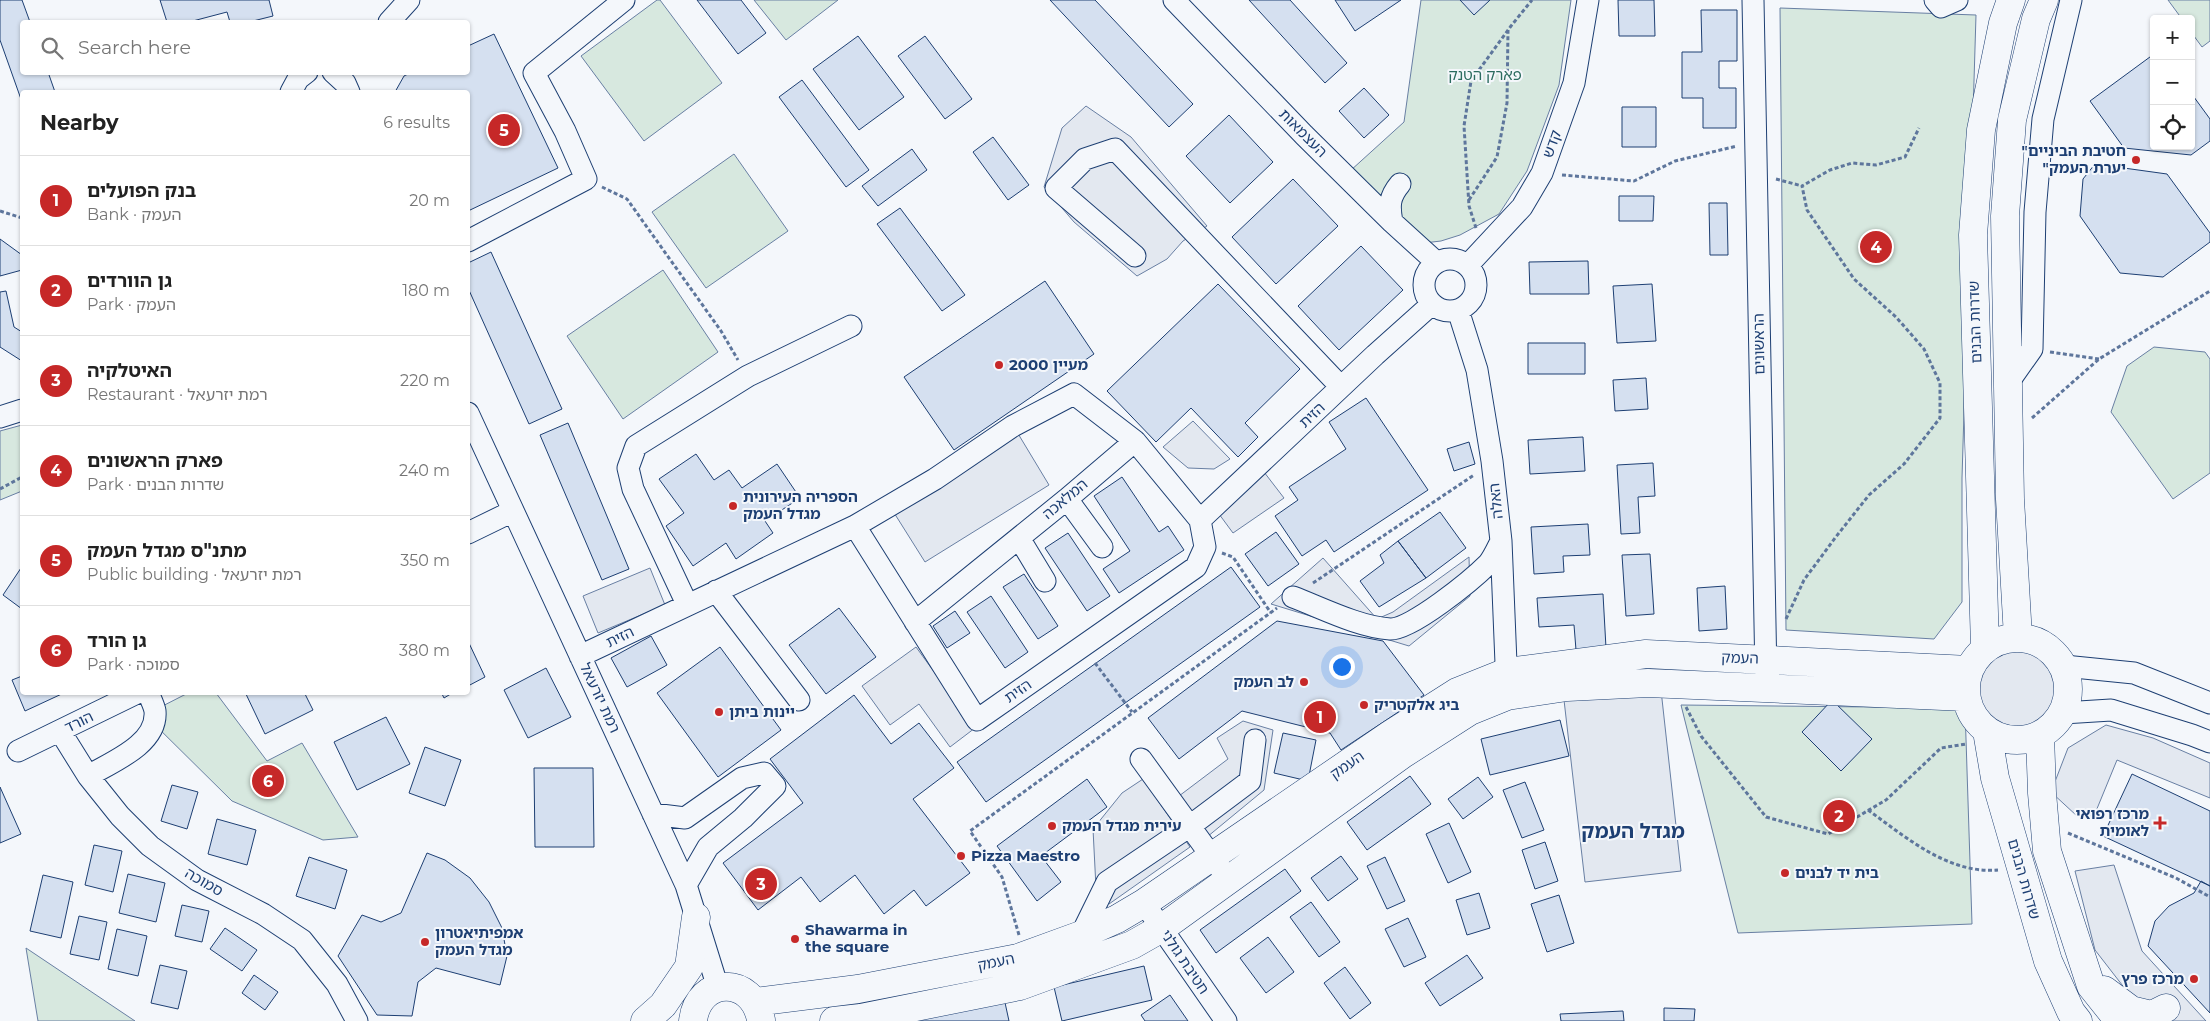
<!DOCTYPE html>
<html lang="en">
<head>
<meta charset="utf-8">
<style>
	:root { --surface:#fff; --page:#f6f6f6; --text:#222; --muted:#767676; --line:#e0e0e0; --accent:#c62828 }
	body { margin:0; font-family:Montserrat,"Noto Sans Hebrew",sans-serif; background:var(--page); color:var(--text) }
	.controls { position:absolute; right:15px; top:15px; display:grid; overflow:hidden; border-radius:5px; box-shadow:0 1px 4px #0004 }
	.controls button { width:45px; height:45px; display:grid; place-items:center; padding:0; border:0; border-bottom:1px solid var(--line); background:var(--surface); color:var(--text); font:25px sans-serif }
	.you { position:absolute; left:1341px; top:666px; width:18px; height:18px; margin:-12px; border:4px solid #fff; border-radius:50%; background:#1a73e8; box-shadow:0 0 0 8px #1a73e833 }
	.badge { display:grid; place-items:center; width:32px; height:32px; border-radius:50%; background:var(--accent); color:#fff; font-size:16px; font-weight:700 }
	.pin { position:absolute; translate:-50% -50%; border:2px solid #fff; box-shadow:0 1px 5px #0006 }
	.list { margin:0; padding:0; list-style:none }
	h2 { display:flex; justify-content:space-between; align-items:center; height:65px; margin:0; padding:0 20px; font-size:21px }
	h2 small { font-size:16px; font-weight:400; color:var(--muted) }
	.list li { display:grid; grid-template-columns:32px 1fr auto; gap:15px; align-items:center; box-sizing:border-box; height:90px; padding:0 20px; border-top:1px solid var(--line) }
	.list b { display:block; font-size:19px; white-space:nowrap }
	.list p { margin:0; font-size:16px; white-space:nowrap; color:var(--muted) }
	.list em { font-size:16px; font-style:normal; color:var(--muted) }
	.icon { flex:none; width:28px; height:28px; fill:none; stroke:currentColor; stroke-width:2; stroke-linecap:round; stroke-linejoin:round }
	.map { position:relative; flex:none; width:2210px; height:1021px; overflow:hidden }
	.search { position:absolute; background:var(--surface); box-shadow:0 1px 4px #0004; left:20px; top:20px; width:450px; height:55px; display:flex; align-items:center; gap:12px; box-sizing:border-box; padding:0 18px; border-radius:5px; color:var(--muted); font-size:19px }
	.panel { position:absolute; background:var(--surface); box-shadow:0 1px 4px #0004; left:20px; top:90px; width:450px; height:605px; border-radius:5px }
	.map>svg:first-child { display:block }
	.green { fill:#d7e8df; stroke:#687fa3 }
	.parking { fill:#e3e8f0; stroke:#687fa3 }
	.building { fill:#d5e0f0; stroke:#1d3f73 }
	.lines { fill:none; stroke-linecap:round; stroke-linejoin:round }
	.minor-casing { stroke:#1d3f73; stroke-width:23 }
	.major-casing { stroke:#1d3f73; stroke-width:29 }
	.path { stroke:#5e769c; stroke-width:3; stroke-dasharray:4 2.5; stroke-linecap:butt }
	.minor { stroke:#f4f7fb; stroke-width:21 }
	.major { stroke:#f4f7fb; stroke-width:28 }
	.poi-dot { fill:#c62828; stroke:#f4f7fb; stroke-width:2 }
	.labels { text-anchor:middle; stroke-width:4; stroke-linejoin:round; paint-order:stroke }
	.park-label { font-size:15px; fill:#2c6c60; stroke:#f4f7fb }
	.street-label { font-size:15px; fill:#1d3f73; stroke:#f4f7fb }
	.poi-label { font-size:15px; font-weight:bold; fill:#1d3f73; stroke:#f4f7fb; text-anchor:start }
	.district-label { font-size:20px; font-weight:bold; fill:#1d3f73; stroke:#f4f7fb }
</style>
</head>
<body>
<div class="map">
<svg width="2210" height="1021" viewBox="0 0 2210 1021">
	<rect width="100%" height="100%" fill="#f4f7fb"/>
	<!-- green -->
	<path class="green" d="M657,0H660L722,83L644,141L581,56Z
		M754,0H838L786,40Z
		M1421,0H1571L1559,85L1527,171L1499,214L1460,235L1441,241L1424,243L1350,171L1404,122Z
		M2168,0H2210V41L2202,47L2191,32V19H2182Z
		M1780,8L1976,15L1962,478V602L1934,639L1786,630Z
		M734,154L788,231L706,288L652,212Z
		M663,270L718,352L623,419L567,336Z
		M2154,347L2205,352L2210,359V473L2173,499L2111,412L2127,366Z
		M22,425V491L0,500V431Z
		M188,693H216L267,761L302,743L358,837L323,840L232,801L145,715Z
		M1681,705L1965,708L1972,924L1738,933Z
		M26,948L135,1021H38Z"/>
	<!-- parking -->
	<path class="parking" d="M1086,106L1131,137L1207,226L1183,241L1167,259L1137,276L1074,222L1044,187L1062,128Z
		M1193,421L1230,459L1214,469L1188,468L1163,447Z
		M1011,422L1049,485L925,562L886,500Z
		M1264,472L1284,498L1233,533L1219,514Z
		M1469,557L1470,596L1409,646L1271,604L1323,558L1377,619L1393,612Z
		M650,568L665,605L598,633L583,596Z
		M1970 689a47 47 0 1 1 94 0a47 47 0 1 1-94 0Z
		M916,647L975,728L950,747L919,704L890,725L862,686Z
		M1661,690L1681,871L1585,882L1564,700Z
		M1243,721L1273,730L1264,790L1207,837L1179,796L1228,759L1217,738Z
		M2106,725L2153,738L2210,763V798L2117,760L2094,816H2077L2051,792L2068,748Z
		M1143,779L1190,847L1109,904L1096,888L1093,829L1122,793Z
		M2114,865L2142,951L2206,1021H2150L2095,950L2075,871Z"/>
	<!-- building -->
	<path class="building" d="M0,0H22L30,22H22V72H48L55,92H22V102L0,40Z
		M160,0H269L273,16L249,22H230L227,12L189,22H167Z
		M697,0H741L766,33L738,54Z
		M1050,0H1095L1193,104L1169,127Z
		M1249,0H1290L1347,63L1325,83Z
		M1335,0H1401L1355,31Z
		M1460,0H1490L1474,15Z
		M1618,0H1654L1655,36H1619Z
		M1701,10H1737V61H1719V88H1736V128H1703V98H1682V52H1702Z
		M494,34L558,168L468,211V92H395L404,76L412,72H468V46Z
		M858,36L904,97L859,130L813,69Z
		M925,36L972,99L945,119L898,56Z
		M2154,54V146H2191V93L2210,119V141L2191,155L2124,148L2090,101Z
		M802,80L869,170L846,187L779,97Z
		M1364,88L1389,115L1364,138L1339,111Z
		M1622,107H1656V147H1622Z
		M1229,115L1273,162L1230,203L1186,156Z
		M993,137L1029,185L1008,200L973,152Z
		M912,149L927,170L878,206L862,186Z
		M2095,164L2167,174L2210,233V242L2163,277L2120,273L2080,216L2083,179Z
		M1293,179L1338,226L1276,284L1232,237Z
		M1619,196H1654L1653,221H1619Z
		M1709,203H1727L1728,255H1710Z
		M900,208L965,295L942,311L877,224Z
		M0,239L22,255V270L0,276Z
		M1361,246L1403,290L1339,350L1298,306Z
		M491,252L562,409L529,424L468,288V263Z
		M1588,261L1589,294H1530L1529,262Z
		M1045,281L1094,354L954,450L904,377Z
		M1218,284L1300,369L1245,423L1258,437L1238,457L1191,408L1156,442L1107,391Z
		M1652,284L1656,341L1617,343L1613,286Z
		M6,291L14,327L22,332V361L0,347V292Z
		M1528,343H1585V374H1528Z
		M1646,378L1648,409L1615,411L1613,380Z
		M1366,398L1428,490L1334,552L1326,540L1302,556L1275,516L1298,500L1289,487L1346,449L1329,422Z
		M568,423L629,569L602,580L540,435Z
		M1583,437L1585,471L1530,474L1528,440Z
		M1469,442L1475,464L1454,471L1447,449Z
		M696,454L714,480L729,470L742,488L777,464L800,498L765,521L773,533L736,559L726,543L693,566L666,526L684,513L659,479Z
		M1653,463L1655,496L1638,497L1640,533L1621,534L1617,465Z
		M1122,477L1159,532L1168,526L1184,550L1119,593L1103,569L1130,551L1094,496Z
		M1440,512L1466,548L1426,578L1398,541Z
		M1588,524L1590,555L1563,556L1564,572L1534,574L1531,527Z
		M1276,532L1299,564L1268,586L1245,554Z
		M1068,533L1110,596L1087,611L1045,548Z
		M1398,541L1426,578L1379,607L1360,581L1384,563L1380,555Z
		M1650,554L1654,614L1626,616L1622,555Z
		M1231,567L1260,607L986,802L957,762Z
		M21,568L22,569V609L3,595Z
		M1024,574L1058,626L1038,639L1003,587Z
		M1725,586L1727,629L1699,631L1697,588Z
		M1603,594L1606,648L1576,650L1574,625L1539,627L1537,598Z
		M991,596L1028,652L1005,668L967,612Z
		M839,608L876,657L826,694L789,645Z
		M955,611L970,633L947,648L933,626Z
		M1277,621L1383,641L1424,695L1341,750L1330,733L1242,711L1179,759L1148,718Z
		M651,636L667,665L627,687L611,658Z
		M468,641L485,677L468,686Z
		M720,647L781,730L718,777L657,693Z
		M546,668L571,717L528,738L504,690Z
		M22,676V692H66L25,711L12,680Z
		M245,692H304L313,710L265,734Z
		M441,692H454L444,698Z
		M854,695L891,744L919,723L954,768L913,799L970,873L926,906L914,890L884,914L855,875L820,902L801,877L758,910L723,863L803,803L770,759Z
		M1832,700L1872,739L1841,771L1802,732Z
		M386,717L410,764L357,790L334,742Z
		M1560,720L1569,756L1490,775L1481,739Z
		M1283,733L1316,740L1308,781L1274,773Z
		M425,747L461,760L445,806L409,793Z
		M534,768H593L594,847H535Z
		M2132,774L2210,811V886L2103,836Z
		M1410,776L1431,804L1367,850L1347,822Z
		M1478,777L1493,797L1463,819L1448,799Z
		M1087,779L1107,807L1041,856L1061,882L1037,901L997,846Z
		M1525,782L1544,830L1522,838L1503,790Z
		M172,785L198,792L187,829L161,821Z
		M0,787L21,834L0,843Z
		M217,819L256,830L247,865L208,854Z
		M1449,823L1471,872L1448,883L1426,834Z
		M1545,842L1558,881L1535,889L1522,850Z
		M94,845L122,851L113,892L85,885Z
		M427,853L445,860L470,878L489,902L502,928L507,956L500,985L436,968L418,982L412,1016L377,1015L338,956L362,915L381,922L401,913Z
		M1341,856L1358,879L1328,901L1311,878Z
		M309,857L347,870L335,909L296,896Z
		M1385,857L1405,901L1387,909L1367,866Z
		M1285,869L1301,891L1216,953L1200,930Z
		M128,874L165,883L156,922L119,913Z
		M43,875L73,882L61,938L30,931Z
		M2201,881L2210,886V1013L2148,946L2155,921L2169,906L2194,893Z
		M1479,893L1490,928L1467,935L1456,900Z
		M1559,895L1574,943L1547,952L1531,904Z
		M1311,902L1340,942L1319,957L1290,917Z
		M182,905L209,911L202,942L175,936Z
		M79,916L107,922L99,960L70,954Z
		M1408,918L1426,957L1404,967L1385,929Z
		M225,928L257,950L242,971L210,949Z
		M117,929L147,936L138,976L108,969Z
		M1268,937L1294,972L1266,993L1240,958Z
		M1467,955L1483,978L1440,1006L1425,983Z
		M160,965L187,971L178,1009L151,1003Z
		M1144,966L1152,1000L1062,1021L1054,987Z
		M1345,967L1371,1003L1350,1019L1324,983Z
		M254,975L278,992L265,1010L242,993Z
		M1170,995L1188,1021H1145L1141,1015Z
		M1004,998L1009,1021H915Z
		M1664,1008L1695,1009L1694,1021H1664Z
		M1623,1011L1624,1021H1561L1560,1014Z"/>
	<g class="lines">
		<!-- minor casing -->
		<g class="minor-casing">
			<path id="minor" d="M1174,0L1304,135L1392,222L1436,262
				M1753,0L1766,676
				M1935,0L1941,7L1957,0
				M389,22L409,0
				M333,72L345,83L349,92
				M291,92L298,79L307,72
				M1392,222C1389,206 1389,197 1400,184
				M468,241L586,179L565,131L534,73L624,0
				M1135,256L1056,188L1085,159L1115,149L1341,387
				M1424 285a26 26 0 1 1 52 0a26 26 0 1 1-52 0Z
				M1468,265L1522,207L1542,173L1574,83L1588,0
				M1458,310L1477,370L1492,461L1501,541L1507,688
				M2008,383L2032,349L2035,212L2043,119L2071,0
				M468,413L686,885L718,988
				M0,417L22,410
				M1067,499L1102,547
				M855,526L935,479L1013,426L1074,394L1135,441
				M468,533L513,511
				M1019,538L1045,581
				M716,591L799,700
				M1293,597C1322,608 1359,627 1390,629C1411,630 1472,580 1488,564C1493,558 1497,549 1501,541
				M687,604L633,489L628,468L636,446L748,376L851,326
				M915,622L1067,499L1135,441L1200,520
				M580,656L855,526L977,720L1196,567L1205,547L1200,520L1375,355L1432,304
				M2064,666L2134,673L2210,703
				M2063,713L2111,710L2192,735L2210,742
				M60,731L88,776L120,816L150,846L197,880L263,914L302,940L337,984L357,1021
				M18,751L139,692
				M1141,759L1228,879
				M88,776C112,762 158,744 155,711C154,705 150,698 148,692
				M653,814L685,818L742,778L764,773L775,786L743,818L708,847L686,885
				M1144,903L1226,1021
				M1081,935L1107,882L1190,826L1250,781L1255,740"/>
		</g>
		<!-- major casing -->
		<g class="major-casing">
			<path id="major" d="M2018,637L2010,499L2005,216L2012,120L2036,19L2044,0
				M1966 689a51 51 0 1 1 102 0a51 51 0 1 1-102 0Z
				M1985,648L1973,235L1981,130L2003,23L2011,0
				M1987,731L1995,778L2048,961L2071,1012L2078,1021
				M2040,735L2042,793L2047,851L2091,986L2119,1021
				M2104,990L2131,1010L2152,1015L2166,1008
				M756,1002L858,989L1018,958L1081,935L1117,919L1144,903L1391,734L1457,692L1507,672L1646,654L1969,670
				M645,1021L663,1005L689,967L696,917
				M693,1021C698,976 753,975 761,1020
				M834,1021L861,1018L1020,986L1132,945L1162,928L1403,754L1470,711L1507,696L1567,687L1648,683L1966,697"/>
		</g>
		<!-- path -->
		<path class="path" d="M1562,175L1634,181L1675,161L1737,146
			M1776,179L1802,186
			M602,187L627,199L721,331L738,360
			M1469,200L1497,157L1507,103L1508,30
			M0,211L22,218
			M1476,228L1469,206L1464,126L1471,81L1511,26L1532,0
			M2050,352L2099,359
			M2032,418L2099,359L2210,291
			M0,489L22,477
			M1222,553L1233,557L1271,613
			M1313,583L1474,475
			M1786,619L1804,580L1835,538L1869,495L1904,464L1940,418V383L1924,349L1896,317L1854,279L1807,210L1802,186L1830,170L1852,163L1876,165L1905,157L1919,128
			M1095,663L1132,712
			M1686,707L1701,736L1766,817L1828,834L1886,800L1941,748L1966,744
			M1868,810C1907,838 1948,874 1998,870
			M2068,833L2176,878L2210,897
			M1019,935L1002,877L970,831L1277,608"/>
		<!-- minor -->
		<use href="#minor" class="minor"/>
		<!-- major -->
		<use href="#major" class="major"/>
	</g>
	<!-- markers -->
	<g class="poi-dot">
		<circle cx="2136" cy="160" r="5"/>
		<circle cx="999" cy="365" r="5"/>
		<circle cx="733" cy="506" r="5"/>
		<circle cx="1304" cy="682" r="5"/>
		<circle cx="1364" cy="705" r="5"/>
		<circle cx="719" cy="712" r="5"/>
		<path d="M2157.5 815.5h5v5h5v5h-5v5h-5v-5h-5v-5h5z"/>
		<circle cx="1052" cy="826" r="5"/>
		<circle cx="961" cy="856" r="5"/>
		<circle cx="1785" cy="873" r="5"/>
		<circle cx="795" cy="939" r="5"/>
		<circle cx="425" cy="942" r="5"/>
		<circle cx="2194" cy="979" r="5"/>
	</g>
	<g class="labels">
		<!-- park labels -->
		<g class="park-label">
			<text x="1485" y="80">פארק הטנק</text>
		</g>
		<!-- street labels -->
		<g class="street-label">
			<text transform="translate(1303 133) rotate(45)" y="5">העצמאות</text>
			<text transform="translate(1552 144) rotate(-70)" y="5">קדש</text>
			<text transform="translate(1975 322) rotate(-92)" y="5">שדרות הבנים</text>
			<text transform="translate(1759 344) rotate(-91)" y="5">הראשונים</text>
			<text transform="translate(1312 415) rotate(-43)" y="5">הזית</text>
			<text transform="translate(1065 499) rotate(-40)" y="5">המלאכה</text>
			<text transform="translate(1496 501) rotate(-96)" y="5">האלה</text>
			<text transform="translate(620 637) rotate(-26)" y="5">הזית</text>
			<text transform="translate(1740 658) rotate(2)" y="5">העמק</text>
			<text transform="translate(1018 691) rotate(-35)" y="5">הזית</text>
			<text transform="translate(600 698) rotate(65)" y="5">רמת יזרעאל</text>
			<text transform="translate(79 722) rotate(-26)" y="5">הורד</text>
			<text transform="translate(1347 765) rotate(-35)" y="5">העמק</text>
			<text transform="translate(2024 879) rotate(74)" y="5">שדרות הבנים</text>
			<text transform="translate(204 882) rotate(30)" y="5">סמוכה</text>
			<text transform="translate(996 962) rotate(-12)" y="5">העמק</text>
			<text transform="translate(1185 962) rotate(56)" y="5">חטיבת גולני</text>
		</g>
		<!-- poi labels -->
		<g class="poi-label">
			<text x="2126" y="156" text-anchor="end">"חטיבת הביניים<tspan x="2126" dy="17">"יערת העמק</tspan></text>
			<text x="1009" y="370">מעיין 2000</text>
			<text x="743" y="502">הספריה העירונית<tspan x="743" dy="17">מגדל העמק</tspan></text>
			<text x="1294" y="687" text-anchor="end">לב העמק</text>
			<text x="1374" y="710">ביג אלקטריק</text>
			<text x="729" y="717">יינות ביתן</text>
			<text x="2149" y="819" text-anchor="end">מרכז רפואי<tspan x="2149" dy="17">לאומית</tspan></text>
			<text x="1062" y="831">עירית מגדל העמק</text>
			<text x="971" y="861">Pizza Maestro</text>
			<text x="1795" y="878">בית יד לבנים</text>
			<text x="805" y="935">Shawarma in<tspan x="805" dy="17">the square</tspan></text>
			<text x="435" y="938">אמפיתיאטרון<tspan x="435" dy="17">מגדל העמק</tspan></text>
			<text x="2184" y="984" text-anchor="end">מרכז פרץ</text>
		</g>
		<!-- district labels -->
		<g class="district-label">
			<text x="1633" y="838">מגדל העמק</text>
		</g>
	</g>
</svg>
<div class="controls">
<button>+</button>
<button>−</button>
<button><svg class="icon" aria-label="locate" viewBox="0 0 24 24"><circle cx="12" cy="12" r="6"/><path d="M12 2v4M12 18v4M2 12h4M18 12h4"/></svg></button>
</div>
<div class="you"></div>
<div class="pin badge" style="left:1320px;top:717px">1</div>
<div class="pin badge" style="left:1839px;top:816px">2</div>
<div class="pin badge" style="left:761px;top:884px">3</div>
<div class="pin badge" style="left:1876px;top:247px">4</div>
<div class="pin badge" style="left:504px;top:130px">5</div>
<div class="pin badge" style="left:268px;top:781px">6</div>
<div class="search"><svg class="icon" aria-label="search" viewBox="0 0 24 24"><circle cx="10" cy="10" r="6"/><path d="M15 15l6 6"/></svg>Search here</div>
<section class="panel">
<h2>Nearby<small>6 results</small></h2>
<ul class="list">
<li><span class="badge">1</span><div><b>בנק הפועלים</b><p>Bank · העמק</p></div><em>20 m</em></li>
<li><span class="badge">2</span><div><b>גן הוורדים</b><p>Park · העמק</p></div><em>180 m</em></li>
<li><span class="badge">3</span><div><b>האיטלקיה</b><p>Restaurant · רמת יזרעאל</p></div><em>220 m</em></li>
<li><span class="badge">4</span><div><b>פארק הראשונים</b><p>Park · שדרות הבנים</p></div><em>240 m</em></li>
<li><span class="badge">5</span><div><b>מתנ&quot;ס מגדל העמק</b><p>Public building · רמת יזרעאל</p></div><em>350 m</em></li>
<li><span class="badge">6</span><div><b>גן הורד</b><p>Park · סמוכה</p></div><em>380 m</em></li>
</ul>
</section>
</div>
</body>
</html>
